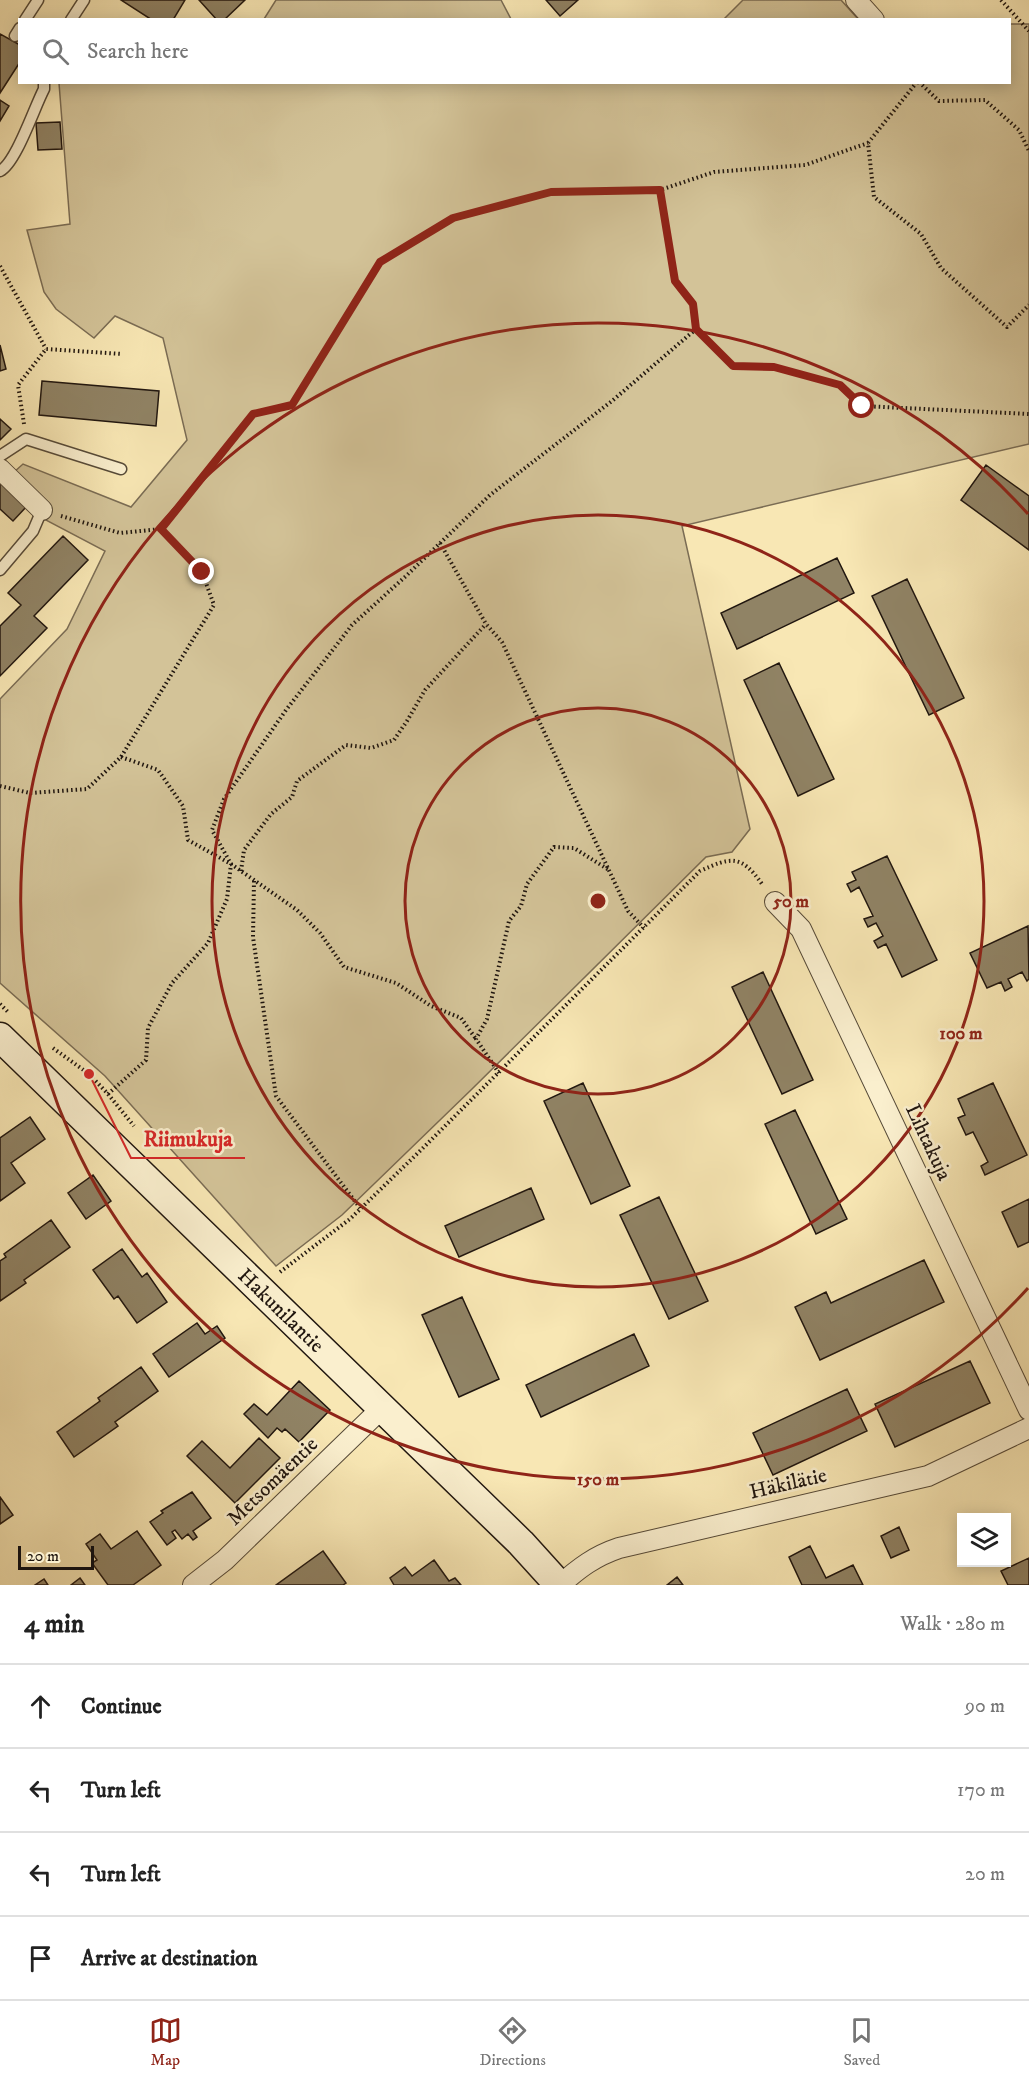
<!DOCTYPE html>
<html lang="en">
<head>
<meta charset="utf-8">
<style>
	:root { --surface:#fff; --page:#f6f6f6; --text:#222; --muted:#767676; --line:#e0e0e0; --accent:#8f2418 }
	body { margin:0; font-family:"IM FELL DW Pica",serif; background:var(--page); color:var(--text) }
	.controls { position:absolute; right:18px; bottom:18px; display:grid; overflow:hidden; border-radius:0px; box-shadow:0 3px 15px #0003 }
	.controls button { width:54px; height:54px; display:grid; place-items:center; padding:0; border:0; border-bottom:2px solid var(--line); background:var(--surface); color:var(--text); font:30px sans-serif }
	.scale { position:absolute; left:18px; bottom:15px; width:76px; box-sizing:border-box; padding-left:6px; border:3px solid #20160f; border-top:0; font-size:16px; line-height:21px; white-space:nowrap; color:#20160f; -webkit-text-stroke:4px #faefce; paint-order:stroke }
	.stop { position:absolute; width:18px; height:18px; margin:-14px; border:4px solid #8f2418; border-radius:50%; background:#fff }
	.stop.end { background:#8f2418; border-color:#fff; box-shadow:0 2px 6px #0008 }
	.list { margin:0; padding:0; list-style:none }
	h2 { display:flex; justify-content:space-between; align-items:center; height:78px; margin:0; padding:0 24px; font-size:26px }
	h2 small { font-size:20px; font-weight:400; color:var(--muted) }
	.list li { display:grid; grid-template-columns:39px 1fr auto; gap:18px; align-items:center; box-sizing:border-box; height:84px; padding:0 24px; border-top:2px solid var(--line) }
	.list b { display:block; font-size:22px; white-space:nowrap }
	.list em { font-size:20px; font-style:normal; color:var(--muted) }
	.icon { flex:none; width:33px; height:33px; fill:none; stroke:currentColor; stroke-width:2; stroke-linecap:round; stroke-linejoin:round }
	.map { position:relative; flex:none; width:1029px; height:1585px; overflow:hidden }
	.search { position:absolute; background:var(--surface); box-shadow:0 3px 15px #0003; left:18px; right:18px; top:18px; height:66px; display:flex; align-items:center; gap:15px; box-sizing:border-box; padding:0 21px; border-radius:0px; color:var(--muted); font-size:22px }
	.sheet { height:414px; background:var(--surface) }
	nav { display:flex; justify-content:space-around; align-items:center; box-sizing:border-box; height:84px; border-top:2px solid var(--line); background:var(--surface); font-size:16px; color:var(--muted) }
	nav a { display:grid; justify-items:center; gap:3px }
	nav .on { color:var(--accent) }
	.map>svg:first-child { display:block }
	.green { fill:#d3c398; stroke:#7a6c54; stroke-width:1.5 }
	.building { fill:#908365; stroke:#20160f; stroke-width:1.5 }
	.lines { fill:none; stroke-linecap:round; stroke-linejoin:round }
	.lane-casing { stroke:#564a38; stroke-width:13 }
	.street-casing { stroke:#564a38; stroke-width:22 }
	.secondary-casing { stroke:#20160f; stroke-width:31 }
	.path { stroke:#20160f; stroke-width:4; stroke-dasharray:1.5 3; stroke-linecap:butt }
	.lane { stroke:#faefce; stroke-width:10 }
	.street { stroke:#faefce; stroke-width:20 }
	.secondary { stroke:#faefce; stroke-width:28 }
	.route { stroke:#8f2418; stroke-width:8 }
	.ring { fill:none; stroke:#8f2418; stroke-width:3 }
	.labels { text-anchor:middle; stroke-width:5; stroke-linejoin:round; paint-order:stroke }
	.street-label { font-size:21px; fill:#20160f; stroke:#faefce }
	.centre { fill:#8f2418; stroke:#faefce; stroke-width:3 }
	.ring-label { font-size:18px; text-anchor:middle; font-weight:bold; fill:#8f2418; stroke:#faefce; stroke-width:5; stroke-linejoin:round; paint-order:stroke }
	.leader { fill:none; stroke:#d62828; stroke-width:2 }
	.callout-dot { fill:#d62828; stroke:#faefce; stroke-width:2 }
	.callout-label { font-size:22px; text-anchor:middle; font-weight:bold; fill:#d62828; stroke:#faefce; stroke-width:5; stroke-linejoin:round; paint-order:stroke }
</style>
</head>
<body>
<div class="map">
<svg width="1029" height="1585" viewBox="0 0 1029 1585">
	<rect width="100%" height="100%" fill="#f8e7b4"/>
	<filter id="stains"><feTurbulence type="fractalNoise" baseFrequency=".00333" numOctaves="4"/><feColorMatrix values="0 0 0 0 .2 0 0 0 0 .09 0 0 0 0 .02 0 0 0 .5 -.17"/></filter>
	<radialGradient id="worn" r=".72"><stop offset=".6" stop-color="#630" stop-opacity="0"/><stop offset="1" stop-color="#630" stop-opacity=".3"/></radialGradient>
	<!-- green -->
	<path class="green" d="M276,0H501L511,19H264Z
		M743,0H841L858,19H724Z
		M1010,24H1029V444L682,526L750,829L732,852L706,857L472,1089L342,1215L276,1266L105,1076L0,983V699L67,629L105,551L40,517L4,481L23,464L131,507L187,440L163,338L115,316L94,338L56,309L44,292L27,230L70,224L59,83L1010,82Z"/>
	<!-- building -->
	<path class="building" d="M121,0H185L173,20H152Z
		M199,0H245L224,20H217Z
		M546,0H578L560,16Z
		M0,34L20,45V62L0,93Z
		M0,100L9,106L0,121Z
		M60,122L62,149L38,150L36,123Z
		M0,345L6,369L0,371Z
		M42,381L159,391L156,426L39,415Z
		M0,419L11,429L0,440Z
		M986,465L1029,496V550L961,500Z
		M0,482L27,506L13,521L0,509Z
		M63,536L88,560L34,616L47,628L0,676V626L21,605L8,593Z
		M837,558L854,593L737,649L721,613Z
		M907,579L964,698L929,715L872,596Z
		M779,663L834,779L798,796L744,680Z
		M887,856L937,960L902,977L886,944L878,948L874,941L883,936L876,923L868,927L864,919L873,916L859,887L851,892L847,884L856,880L852,872Z
		M1028,926L1029,979L1027,981L1022,972L1008,979L1012,987L1005,991L1001,982L987,988L970,953Z
		M763,972L813,1080L782,1094L732,987Z
		M583,1083L630,1186L591,1204L544,1101Z
		M993,1083L1027,1155L985,1175L981,1166L988,1162L973,1132L966,1135L958,1118L965,1115L958,1099Z
		M795,1110L847,1219L816,1234L765,1124Z
		M30,1117L45,1139L11,1163L25,1183L0,1201V1138Z
		M93,1175L111,1201L86,1219L68,1193Z
		M531,1188L544,1219L459,1257L445,1226Z
		M659,1197L708,1301L669,1319L620,1215Z
		M1029,1199V1242L1018,1247L1002,1212Z
		M51,1220L70,1247L24,1280L26,1283L0,1301V1261L6,1257L4,1254Z
		M122,1249L142,1277L147,1273L167,1302L137,1323L118,1296L114,1299L93,1270Z
		M924,1260L944,1302L820,1360L795,1307L826,1292L831,1303Z
		M462,1297L499,1379L459,1397L422,1315Z
		M197,1323L205,1334L217,1326L225,1338L169,1377L153,1354Z
		M634,1334L649,1366L541,1417L526,1385Z
		M970,1361L990,1403L895,1447L875,1404Z
		M141,1367L158,1391L115,1422L118,1426L74,1457L57,1432L100,1401L98,1398Z
		M299,1381L330,1410L299,1442L285,1429L282,1432L277,1428L268,1438L244,1414L254,1404L267,1415Z
		M847,1389L867,1431L773,1475L753,1433Z
		M259,1438L280,1458L235,1503L187,1456L202,1441L230,1468Z
		M192,1492L211,1518L193,1531L197,1537L193,1540L188,1534L182,1539L175,1530L172,1532L176,1538L167,1545L150,1522L163,1513L161,1511Z
		M0,1497L13,1515L0,1524Z
		M899,1527L909,1550L891,1558L881,1536Z
		M137,1531L161,1565L133,1585H108L92,1563L97,1560L86,1544L100,1534L111,1549Z
		M810,1546L826,1578L853,1565L863,1585H802L789,1557Z
		M323,1551L346,1583L343,1585H276Z
		M1029,1558V1585H1008L1001,1571Z
		M434,1560L449,1581L455,1578L461,1585H394L390,1578L405,1567L412,1576Z
		M677,1577L683,1585H667Z
		M80,1578L85,1585H71Z
		M44,1579L48,1585H35Z"/>
	<g class="lines">
		<!-- lane casing -->
		<g class="lane-casing">
			<path id="lane" d="M25,20L38,0
				M71,20L84,0
				M15,36L20,28
				M0,171C16,163 34,108 44,89V82
				M0,456L26,439L121,469
				M0,570L33,531L42,510"/>
		</g>
		<!-- street casing -->
		<g class="street-casing">
			<path id="street" d="M856,0L874,20
				M0,469L42,510
				M775,902L801,929L1029,1410
				M193,1585L225,1560L382,1408
				M560,1585C579,1568 595,1556 619,1548L928,1476L1029,1428"/>
		</g>
		<!-- secondary casing -->
		<g class="secondary-casing">
			<g id="secondary">
				<path id="s1" d="M0,1037L521,1543L559,1585"/>
			</g>
		</g>
		<!-- path -->
		<path class="path" d="M1001,0L1029,31
			M917,82L868,143L874,197L921,234L941,268L1007,327L1029,305
			M919,82L939,101L985,100L1019,130L1029,151
			M660,190L675,281L693,304L696,329L733,366L774,367L840,385L862,406L1029,414
			M0,266L46,349
			M24,424L18,385L46,349L122,354
			M61,516L120,533L161,529L253,414L292,405L380,262L453,218L551,192L660,190L714,172L805,165L868,143
			M440,543L486,624L502,642L628,911L644,928
			M121,757L158,770L183,806L188,840L231,864L297,910L320,933L344,967L396,983L431,1006L461,1018L476,1039
			M0,786L30,793L87,789L121,757L214,605L202,572L161,529
			M241,871L244,850L271,814L292,797L297,781L346,745L371,748L394,740L407,721L425,690L486,624
			M254,881L253,937L276,1096L360,1208
			M0,1004L8,1012
			M53,1048L89,1074L108,1094L134,1126
			M499,1073L476,1039L487,1019L509,921L521,906L527,884L554,847L574,848L609,870
			M108,1094L146,1060L148,1028L172,983L208,943L227,899L231,864L212,830L224,799L286,710L352,625L406,576L490,495L612,401L696,329
			M280,1272L350,1219L422,1149L700,871C731,857 741,854 762,884"/>
		<!-- lane -->
		<use href="#lane" class="lane"/>
		<!-- street -->
		<use href="#street" class="street"/>
		<!-- secondary -->
		<use href="#secondary" class="secondary"/>
	</g>
	<g class="lines">
		<!-- route -->
		<path class="route" d="M202,572L161,529L253,414L292,405L380,262L453,218L551,192L660,190L675,281L693,304L696,329L733,366L774,367L840,385L862,406"/>
	</g>
	<!-- distance rings -->
	<g class="ring">
		<circle cx="598" cy="901" r="193"/>
		<circle cx="598" cy="901" r="386"/>
		<path d="M1028 1288A578 578 0 1 1 1028 514"/>
	</g>
	<g class="labels">
		<!-- street labels -->
		<g class="street-label">
			<text transform="translate(929 1142) rotate(65)" y="7">Lihtakuja</text>
			<text dy="7" stroke="none"><textPath href="#s1" startOffset="392">Hakunilantie</textPath></text>
			<text transform="translate(272 1481) rotate(-44)" y="7">Metsomäentie</text>
			<text transform="translate(788 1483) rotate(-13)" y="7">Häkilätie</text>
		</g>
	</g>
	<circle cx="598" cy="901" r="9" class="centre"/>
	<g class="ring-label">
		<text x="791" y="907">50 m</text>
		<text x="961" y="1039">100 m</text>
		<text x="598" y="1485">150 m</text>
	</g>
	<!-- callouts -->
	<path class="leader" d="M89 1074L131 1158H245"/>
	<circle class="callout-dot" cx="89" cy="1074" r="6"/>
	<g class="callout-label">
		<text x="188" y="1146">Riimukuja</text>
	</g>
	<rect width="100%" height="100%" filter="url(#stains)"/>
	<rect width="100%" height="100%" fill="url(#worn)"/>
</svg>
<div class="controls">
<button><svg class="icon" aria-label="layers" viewBox="0 0 24 24"><path d="M12 4l9 5-9 5-9-5zM3 14l9 5 9-5"/></svg></button>
</div>
<div class="scale">20 m</div>
<div class="stop" style="left:862px;top:406px"></div>
<div class="stop end" style="left:202px;top:572px"></div>
<div class="search"><svg class="icon" aria-label="search" viewBox="0 0 24 24"><circle cx="10" cy="10" r="6"/><path d="M15 15l6 6"/></svg>Search here</div>
</div>
<section class="sheet">
<h2>4 min<small>Walk · 280 m</small></h2>
<ul class="list">
<li><svg class="icon" aria-label="ahead" viewBox="0 0 24 24"><path d="M12 20V5M6 11l6-6 6 6"/></svg><div><b>Continue</b></div><em>90 m</em></li>
<li><svg class="icon" aria-label="left" viewBox="0 0 24 24"><path d="M17 20v-9H6M10 6l-5 5 5 5"/></svg><div><b>Turn left</b></div><em>170 m</em></li>
<li><svg class="icon" aria-label="left" viewBox="0 0 24 24"><path d="M17 20v-9H6M10 6l-5 5 5 5"/></svg><div><b>Turn left</b></div><em>20 m</em></li>
<li><svg class="icon" aria-label="arrive" viewBox="0 0 24 24"><path d="M6 21V4h12l-3 4 3 4H6"/></svg><div><b>Arrive at destination</b></div></li>
</ul>
</section>
<nav>
<a class="on"><svg class="icon" aria-label="map" viewBox="0 0 24 24"><path d="M3 6l6-2 6 2 6-2v14l-6 2-6-2-6 2zM9 4v14M15 6v14"/></svg>Map</a>
<a><svg class="icon" aria-label="directions" viewBox="0 0 24 24"><path d="M12 3l9 9-9 9-9-9zM9 14v-3h6M13 9l2 2-2 2"/></svg>Directions</a>
<a><svg class="icon" aria-label="saved" viewBox="0 0 24 24"><path d="M7 4h10v16l-5-4-5 4z"/></svg>Saved</a>
</nav>
</body>
</html>
